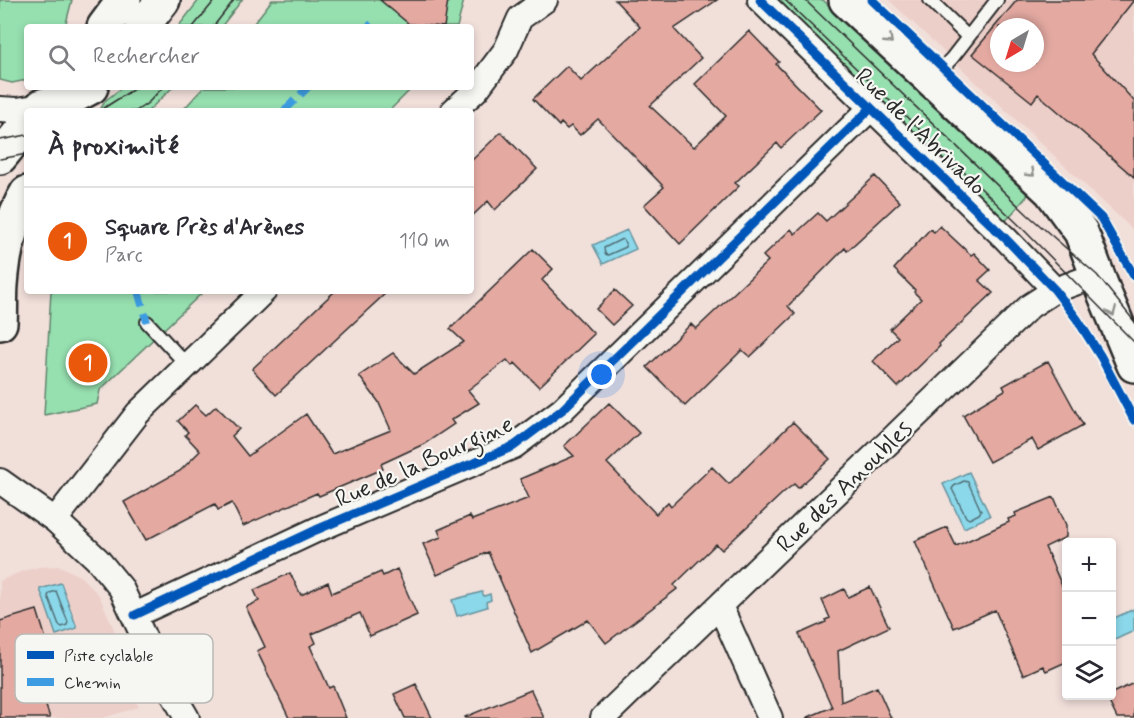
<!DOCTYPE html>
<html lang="fr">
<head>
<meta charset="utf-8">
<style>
	:root { --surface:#fff; --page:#f2f2f3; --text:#2b2b33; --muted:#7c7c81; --line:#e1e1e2; --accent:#ea580c }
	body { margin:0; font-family:Mynerve,sans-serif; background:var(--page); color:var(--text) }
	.controls { position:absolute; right:18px; bottom:18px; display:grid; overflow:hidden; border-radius:6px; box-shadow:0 3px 9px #0003 }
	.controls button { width:54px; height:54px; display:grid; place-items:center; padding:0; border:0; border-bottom:2px solid var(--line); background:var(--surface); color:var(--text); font:30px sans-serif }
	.compass { position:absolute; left:990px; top:18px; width:54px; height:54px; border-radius:50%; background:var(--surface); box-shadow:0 3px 9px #0003; rotate:218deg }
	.you { position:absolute; left:602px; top:375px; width:21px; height:21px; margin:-15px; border:4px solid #fff; border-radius:50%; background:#1a73e8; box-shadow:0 0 0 9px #1a73e833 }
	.badge { display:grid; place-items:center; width:39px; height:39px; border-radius:50%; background:var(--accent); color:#fff; font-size:20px; font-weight:700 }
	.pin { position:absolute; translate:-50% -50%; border:3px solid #fff; box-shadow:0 2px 6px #0006 }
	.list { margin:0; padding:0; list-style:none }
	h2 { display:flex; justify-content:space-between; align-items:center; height:78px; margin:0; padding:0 24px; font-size:26px }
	h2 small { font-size:20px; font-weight:400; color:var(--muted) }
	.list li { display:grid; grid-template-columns:39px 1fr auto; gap:18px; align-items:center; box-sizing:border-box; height:108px; padding:0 24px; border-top:2px solid var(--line) }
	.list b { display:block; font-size:22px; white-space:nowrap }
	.list p { margin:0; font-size:20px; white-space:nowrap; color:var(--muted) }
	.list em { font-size:20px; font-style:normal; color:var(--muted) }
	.icon { flex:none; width:33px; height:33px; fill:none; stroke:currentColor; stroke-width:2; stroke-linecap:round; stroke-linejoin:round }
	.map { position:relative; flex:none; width:1134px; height:718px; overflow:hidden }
	.search { position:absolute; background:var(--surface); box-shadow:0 3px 9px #0003; left:24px; top:24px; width:450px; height:66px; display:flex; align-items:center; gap:15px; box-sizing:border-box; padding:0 21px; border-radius:6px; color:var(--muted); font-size:22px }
	.panel { position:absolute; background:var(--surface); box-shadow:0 3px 9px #0003; left:24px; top:108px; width:450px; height:186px; border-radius:6px }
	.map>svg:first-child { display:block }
	.built { fill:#edcfc9; fill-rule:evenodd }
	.green { fill:#96dfaf; stroke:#60856d; stroke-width:1.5 }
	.water { fill:#8bd8ea; stroke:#65939e; stroke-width:1.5 }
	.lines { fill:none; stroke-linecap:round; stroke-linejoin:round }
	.shore { stroke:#517077; stroke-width:1.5 }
	.building { fill:#e4aaa2; stroke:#2b2b2b; stroke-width:1.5; fill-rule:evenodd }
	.service-casing { stroke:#2b2b2b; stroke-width:16 }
	.minor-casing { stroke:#2b2b2b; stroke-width:28 }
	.secondary-casing { stroke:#2b2b2b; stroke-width:38 }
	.primary-casing { stroke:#2b2b2b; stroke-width:38 }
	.service { stroke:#f6f6f2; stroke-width:12 }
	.minor { stroke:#f6f6f2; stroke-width:24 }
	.secondary { stroke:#f6f6f2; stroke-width:33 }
	.primary { stroke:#f6f6f2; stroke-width:33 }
	.tram { stroke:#2b2b2b; stroke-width:1.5 }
	.quiet { stroke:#3d9ce1; stroke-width:8; stroke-dasharray:15 8; stroke-linecap:butt }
	.cycleway-casing { stroke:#f6f6f2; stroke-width:13 }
	.cycleway { stroke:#0057b8; stroke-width:9 }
	.oneway { stroke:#90908e }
	.labels { text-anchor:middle; stroke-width:4.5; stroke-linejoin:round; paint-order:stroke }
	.street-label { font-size:24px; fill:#2b2b2b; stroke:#f6f6f2 }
	.key { fill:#f6f6f2; stroke:#b9b9b6; stroke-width:1.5 }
	.key-label { font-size:16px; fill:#2b2b2b }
</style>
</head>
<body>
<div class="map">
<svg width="1134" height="718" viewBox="0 0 1134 718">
	<rect width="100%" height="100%" fill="#f1dfda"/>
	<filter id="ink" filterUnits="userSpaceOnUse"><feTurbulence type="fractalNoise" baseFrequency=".0167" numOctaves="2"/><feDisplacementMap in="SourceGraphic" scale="12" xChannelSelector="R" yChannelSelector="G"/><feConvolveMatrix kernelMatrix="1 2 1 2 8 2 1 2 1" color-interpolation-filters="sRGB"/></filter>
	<g filter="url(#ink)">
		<!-- built -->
		<path class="built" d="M889,0H1134V231ZM999,27H1035V63H999Z
			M60,566L81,577L99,595L119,641L123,678L139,707L103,718H0V581L20,572L39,567Z"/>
		<!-- green -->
		<path class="green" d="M0,0H72L65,27H27V80L12,83L0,80Z
			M199,0H242L221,27H178Z
			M272,0H464L457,27H251Z
			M772,0H823L1028,195L1004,223Z
			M123,87H173L148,111H99L106,100Z
			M204,87H413L389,111H182Z
			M51,291H204L100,390L97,404L44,415Z"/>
		<!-- water -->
		<path class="water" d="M627,230L636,249L603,264L593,245Z
			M969,472L990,516L964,528L943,484Z
			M61,583L77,628L56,635L40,589Z
			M482,592L484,596L490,594L491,600L486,602L487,607L457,616L452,600Z
			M1134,609V631L1112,641V619Z"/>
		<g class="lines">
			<!-- shore -->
			<path class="shore" d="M622,239L626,243V247L608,255L605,254L604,248Z
				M964,481L968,482L981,511L979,514L969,519L966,517L952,489L954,486Z
				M56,591L68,622L67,625L62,627L59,625L48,596L50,593Z"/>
		</g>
		<!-- building -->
		<path class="building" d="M380,0H448L444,27L409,24Z
			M615,0H717L674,29L701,58L650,106L694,147L726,116L695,84L749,31L779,62L776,64L821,110L781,148L777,143L735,183L739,186L680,244L644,205L664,187L598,119L580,135L571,126L567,129L561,123L559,126L533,99L567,66L581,81L640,27Z
			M1017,0H1134L1091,54L1134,101V177L1038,94L1032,102L972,54ZM999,27H1035V63H999Z
			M501,132L537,169L495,210L488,201L471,217V161Z
			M875,176L900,202L847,251L845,248L788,306L795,314L750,357L742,350L685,406L647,367L691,324L696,329L768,261L763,256L791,229L795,234L818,213L826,221Z
			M940,226L971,255L974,253L990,270L979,280L993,293L939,344L940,346L898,387L873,361L898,337L890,329L921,299L914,292L915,290L894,269L930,229L934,232Z
			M533,249L553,269L542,280L594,334L539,387L515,363L512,366L507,360L468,390L479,403L451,420L454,424L424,444L381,464L383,469L319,496L317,493L243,526L232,503L218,510L215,504L146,540L124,502L180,471L200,451L185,435L188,432L178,421L195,405L206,415L216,406L239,429L232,436L248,456L306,414L332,454L391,430L378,401L359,376L393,353L414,374L464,342L450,329Z
			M615,290L632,306L612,325L596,309Z
			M335,291H388L276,395L252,369Z
			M1048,361L1083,425L1038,450L1032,439L989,462L963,415L1005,390L1003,386Z
			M609,403L639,433L607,463L656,514L668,502L671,506L712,467L729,484L793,422L830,459L798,488L794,484L784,492L722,550L716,544L674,585L677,589L606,643L588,620L532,653L488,552L437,575L423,544L441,537L438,530L470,516L472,520L529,498L520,479L574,456L564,446Z
			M1054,497L1066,525V537L1045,547L1066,595V662L1046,671L1043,666L1023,675L995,610L954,628L915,541L947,527L956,546L1009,522L1008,519L1016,516L1015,513Z
			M397,569L417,615L370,636L360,613L312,634L316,643L310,646L329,688L333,686L346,718H289L257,651L265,647L246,607L259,601L254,590L290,573L301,595L328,582L332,593L381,572L383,576Z
			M870,587L889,627L838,651L841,702L877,687L891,718H806L832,707L799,634L826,622L825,620L830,618L822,600L844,589L848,597Z
			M37,610L64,697L45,703L50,718H0V621Z
			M1134,683V718H1117L1106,696H1112V693Z
			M416,684L432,718H405L394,694Z
			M531,690L544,718H465V717Z"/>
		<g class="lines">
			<!-- service casing -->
			<g class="service-casing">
				<path id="service" d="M930,0L968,37
					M932,79L952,58L997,0
					M147,322L187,365"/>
			</g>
			<!-- minor casing -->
			<g class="minor-casing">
				<path id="minor" d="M760,0L1005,238L1055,290
					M0,109L17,110L42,106
					M453,111L476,90L506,50L520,18L545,0
					M0,481L55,520L97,559L121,588L159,670L187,718
					M55,520L138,413L264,291
					M720,606L770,718
					M135,615L316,530L514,446L562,410L870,109
					M603,718L1030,306L1055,290L1097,275"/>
			</g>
			<!-- secondary casing -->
			<g class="secondary-casing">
				<path id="secondary" d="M104,27L124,0
					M142,27L163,0
					M42,106L76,95L91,87
					M0,157L27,124
					M0,323C1,310 0,297 1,285C3,255 11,219 27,193"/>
			</g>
			<!-- primary casing -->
			<g class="primary-casing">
				<path id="primary" d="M846,0L1051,191L1081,232L1105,295L1134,365"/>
			</g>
			<!-- service -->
			<use href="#service" class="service"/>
			<!-- minor -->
			<use href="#minor" class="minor"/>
			<!-- secondary -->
			<use href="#secondary" class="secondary"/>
			<!-- primary -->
			<use href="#primary" class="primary"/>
			<!-- tram -->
			<path class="tram" d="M785,0L1018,224L1134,342
				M805,0L1028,215L1097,275L1134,321
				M193,27L215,0
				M213,27L234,0
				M99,111L137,87
				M136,111L148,103L163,87
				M0,140L27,135
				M0,159L27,154"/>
			<!-- quiet -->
			<path class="quiet" d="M368,27L372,24
				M284,111L308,87
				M138,291L147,322"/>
			<!-- cycleway casing -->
			<g class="cycleway-casing">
				<path id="cycleway" d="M760,0L1005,238L1055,290L1077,319L1101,357L1134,420
					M872,0L1101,218L1134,276
					M135,615L316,530L514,446L562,410L870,109"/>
			</g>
			<!-- cycleway -->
			<use href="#cycleway" class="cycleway"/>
		</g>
		<!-- one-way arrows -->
		<defs><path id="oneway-chevron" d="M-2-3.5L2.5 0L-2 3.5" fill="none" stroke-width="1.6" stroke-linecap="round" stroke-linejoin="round" transform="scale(1.5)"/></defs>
		<g class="oneway">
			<use href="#oneway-chevron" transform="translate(889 40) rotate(43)"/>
			<use href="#oneway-chevron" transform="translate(1031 173) rotate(43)"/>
			<use href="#oneway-chevron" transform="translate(1112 312) rotate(67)"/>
		</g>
	</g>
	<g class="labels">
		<!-- street labels -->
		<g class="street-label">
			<text transform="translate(921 131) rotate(44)" y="8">Rue de l'Abrivado</text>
			<text transform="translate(424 461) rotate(-24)" y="8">Rue de la Bourgine</text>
			<text transform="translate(844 486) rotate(-44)" y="8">Rue des Anoubles</text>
		</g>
	</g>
	<!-- legend -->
	<rect x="15" y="634" width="198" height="69" rx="9" class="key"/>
	<rect x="27" y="651" width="27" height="8" fill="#0057b8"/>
	<rect x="27" y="678" width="27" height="8" fill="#3d9ce1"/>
	<g class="key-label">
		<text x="64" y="661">Piste cyclable</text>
		<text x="64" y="688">Chemin</text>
	</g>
</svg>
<div class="controls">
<button>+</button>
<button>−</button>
<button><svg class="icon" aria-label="layers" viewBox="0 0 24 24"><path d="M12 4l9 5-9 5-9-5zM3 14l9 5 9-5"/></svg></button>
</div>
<svg class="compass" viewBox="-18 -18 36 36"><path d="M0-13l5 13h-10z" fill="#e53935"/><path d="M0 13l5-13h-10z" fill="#7c7c81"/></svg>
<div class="you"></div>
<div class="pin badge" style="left:88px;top:363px">1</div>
<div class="search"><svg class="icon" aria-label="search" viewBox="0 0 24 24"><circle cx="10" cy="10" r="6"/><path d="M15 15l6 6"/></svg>Rechercher</div>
<section class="panel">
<h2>À proximité<small></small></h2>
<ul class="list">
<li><span class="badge">1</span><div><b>Square Près d'Arènes</b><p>Parc</p></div><em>110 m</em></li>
</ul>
</section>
</div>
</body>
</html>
